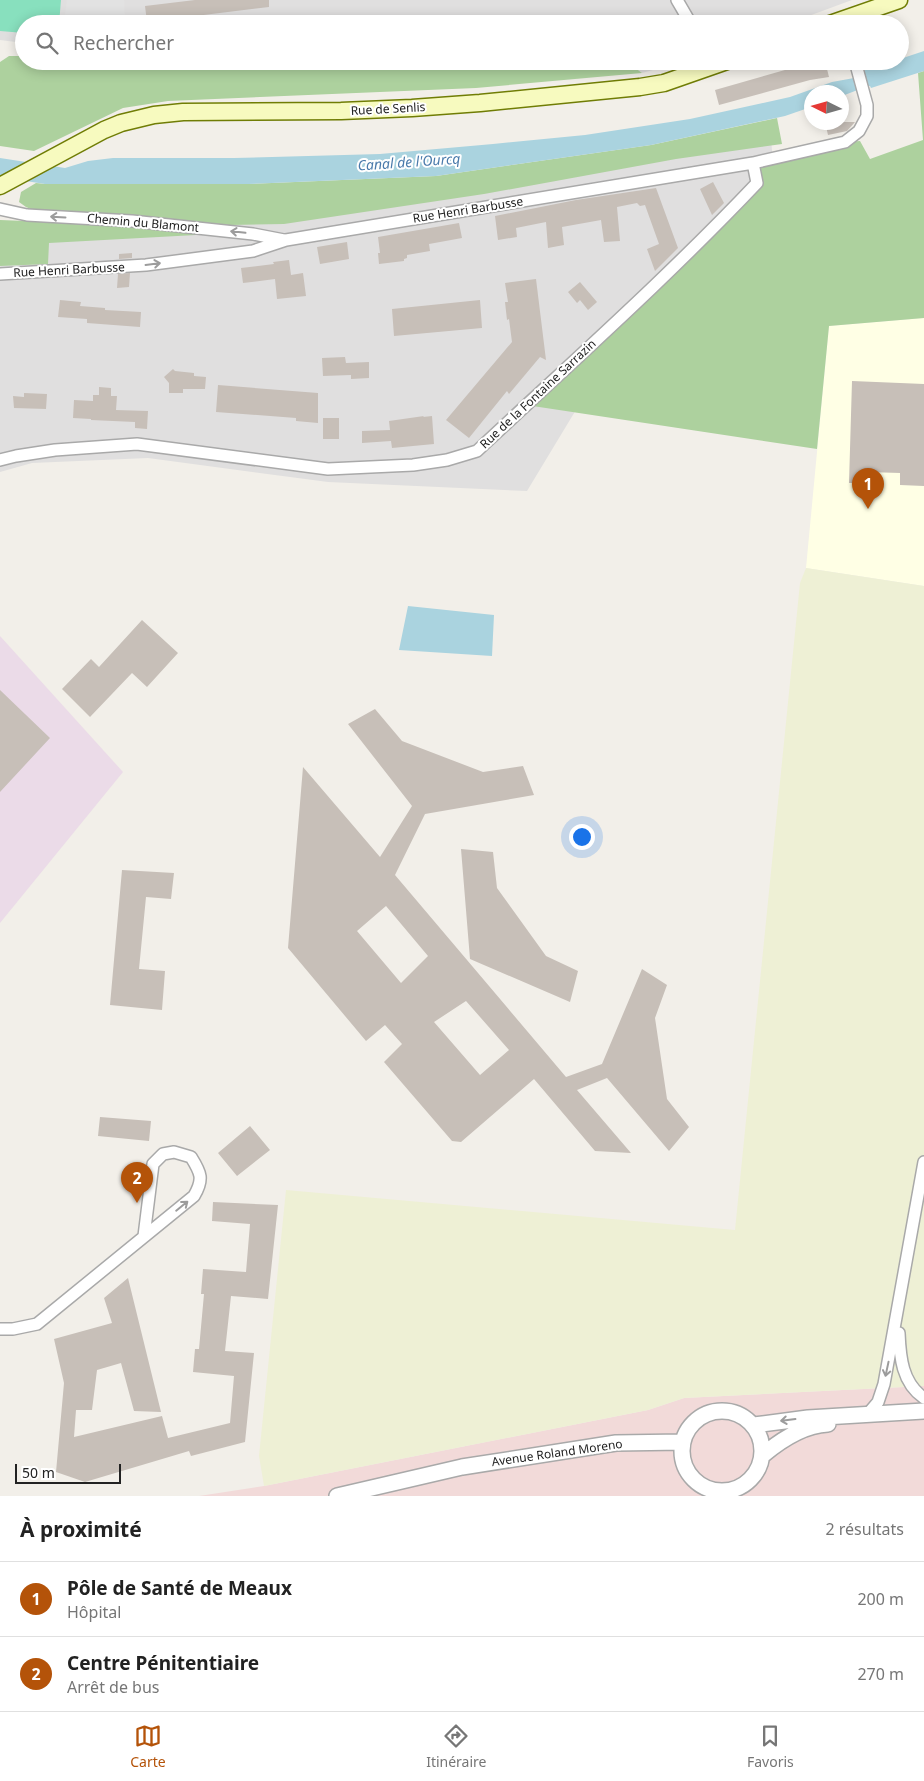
<!DOCTYPE html>
<html lang="fr">
<head>
<meta charset="utf-8">
<style>
	:root { --surface:#fff; --page:#f6f6f6; --text:#222; --muted:#767676; --line:#e0e0e0; --accent:#b45309 }
	body { margin:0; font-family:"Noto Sans",sans-serif; background:var(--page); color:var(--text) }
	.compass { position:absolute; left:804px; top:85px; width:45px; height:45px; border-radius:50%; background:var(--surface); box-shadow:0 2px 12px #0003; rotate:275deg }
	.scale { position:absolute; left:15px; bottom:12px; width:106px; box-sizing:border-box; padding-left:5px; border:2px solid #222; border-top:0; font-size:14px; line-height:18px; white-space:nowrap; color:#222; -webkit-text-stroke:4px #fff; paint-order:stroke }
	.you { position:absolute; left:581px; top:836px; width:18px; height:18px; margin:-12px; border:4px solid #fff; border-radius:50%; background:#1a73e8; box-shadow:0 0 0 8px #1a73e833 }
	.badge { display:grid; place-items:center; width:32px; height:32px; border-radius:50%; background:var(--accent); color:#fff; font-size:16px; font-weight:700 }
	.pin { position:absolute; translate:-50% -41px; filter:drop-shadow(0 1px 2px #0008) }
	.pin::after { content:''; position:absolute; top:26px; width:18px; height:15px; background:inherit; clip-path:polygon(0 0,100% 0,50% 100%) }
	.list { margin:0; padding:0; list-style:none }
	h2 { display:flex; justify-content:space-between; align-items:center; height:65px; margin:0; padding:0 20px; font-size:21px }
	h2 small { font-size:16px; font-weight:400; color:var(--muted) }
	.list li { display:grid; grid-template-columns:32px 1fr auto; gap:15px; align-items:center; box-sizing:border-box; height:75px; padding:0 20px; border-top:1px solid var(--line) }
	.list b { display:block; font-size:19px; white-space:nowrap }
	.list p { margin:0; font-size:16px; white-space:nowrap; color:var(--muted) }
	.list em { font-size:16px; font-style:normal; color:var(--muted) }
	.icon { flex:none; width:28px; height:28px; fill:none; stroke:currentColor; stroke-width:2; stroke-linecap:round; stroke-linejoin:round }
	.map { position:relative; flex:none; width:924px; height:1496px; overflow:hidden }
	.search { position:absolute; background:var(--surface); box-shadow:0 2px 12px #0003; left:15px; right:15px; top:15px; height:55px; display:flex; align-items:center; gap:12px; box-sizing:border-box; padding:0 18px; border-radius:28px; color:var(--muted); font-size:19px }
	.sheet { height:215px; background:var(--surface) }
	nav { display:flex; justify-content:space-around; align-items:center; box-sizing:border-box; height:70px; border-top:1px solid var(--line); background:var(--surface); font-size:14px; color:var(--muted) }
	nav a { display:grid; justify-items:center; gap:2px }
	nav .on { color:var(--accent) }
	.map>svg:first-child { display:block }
	.residential { fill:#e0dfdf }
	.commercial { fill:#f2dad9 }
	.industrial { fill:#ebdbe8 }
	.education { fill:#ffffe5 }
	.farmland { fill:#eef0d5 }
	.forest { fill:#add19e }
	.pitch { fill:#88e0be }
	.parking { fill:#e2e2e2 }
	.water { fill:#aad3df }
	.building { fill:#c7bfb8; fill-rule:evenodd }
	.lines { fill:none; stroke-linecap:round; stroke-linejoin:round }
	.minor-casing { stroke:#a9a9a9; stroke-width:14 }
	.tertiary-casing { stroke:#a9a9a9; stroke-width:18 }
	.secondary-casing { stroke:#707d05; stroke-width:19 }
	.minor { stroke:#fff; stroke-width:11 }
	.tertiary { stroke:#fff; stroke-width:15 }
	.secondary { stroke:#f7fabf; stroke-width:16 }
	.oneway { stroke:#9c9c9c }
	.labels { text-anchor:middle; stroke-width:4; stroke-linejoin:round; paint-order:stroke }
	.street-label { font-size:12px; fill:#222; stroke:#fff }
	.water-label { font-size:14px; font-style:italic; fill:#4a7aab; stroke:#fff }
</style>
</head>
<body>
<div class="map">
<svg width="924" height="1496" viewBox="0 0 924 1496">
	<rect width="100%" height="100%" fill="#f2efe9"/>
	<!-- residential -->
	<path class="residential" d="M0,0H852L787,24H577L571,19L502,24H24V43L0,40Z
		M626,61H686L642,73Z
		M770,127L776,197L620,337L527,491L328,482L148,458L32,463L0,472V236L153,226L403,201Z"/>
	<!-- commercial -->
	<path class="commercial" d="M924,1386V1496H199L264,1486L648,1410L684,1398Z"/>
	<!-- industrial -->
	<path class="industrial" d="M0,636L123,772L0,923Z"/>
	<!-- education -->
	<path class="education" d="M924,318V586L806,568L829,326Z"/>
	<!-- farmland -->
	<path class="farmland" d="M806,568L924,586V1386L684,1398L648,1410L264,1486L259,1456L286,1190L735,1230L800,583Z"/>
	<!-- forest -->
	<path class="forest" d="M571,19L577,24H502Z
		M9,56H24V61H626L642,73L476,88L168,101L123,108L34,151L0,146V62Z
		M924,71V318L829,326L817,449L526,405L757,183L753,163L845,142L860,141L870,159L923,140L918,73Z
		M777,118L782,144L676,159L484,194L284,224L230,225L119,215L35,211L26,207L19,202L21,192L36,183L45,184H249L436,176L651,145Z
		M0,220L126,225L214,234L49,243L48,264L0,266Z"/>
	<!-- pitch -->
	<path class="pitch" d="M0,0H61L59,24H24V33L0,31Z"/>
	<!-- parking -->
	<path class="parking" d="M67,0H124L125,24H64Z"/>
	<!-- water -->
	<path class="water" d="M924,51V71L871,88L870,86H868L842,96V92H812L811,107L785,116L651,145L436,176L249,184H45L0,177V158L65,168L88,161L113,158H234L380,154L493,144L585,135L690,119L790,97L832,82L865,76V70L892,61H900V59Z
		M408,606L494,615L492,656L399,650Z"/>
	<!-- building -->
	<path class="building" d="M195,0H269V7L147,22L145,6Z
		M806,61H825L829,77L810,80L719,105L715,90L806,64Z
		M825,122H855L847,131L828,135Z
		M713,182L724,203L712,215L700,189Z
		M656,188L678,248L655,271L647,249L659,244L645,205L640,206L637,203L617,207L620,241L604,242L601,220L562,227L564,245L548,248L546,222L516,228L517,237L498,240L495,216L576,200Z
		M459,223L462,238L429,244L430,251L407,255V258L404,259V261L379,264L378,253H380L378,237Z
		M347,242L349,259L320,264L317,247Z
		M132,253V258L119,259V254Z
		M289,260L291,275L303,273L306,296L277,299L275,279L243,283L241,268L274,264L273,262Z
		M130,273L129,287L117,288L118,274Z
		M536,279L546,360L540,357L509,394L507,391L469,438L446,420L512,342L509,319L507,320L505,302H508L505,283Z
		M580,282L597,302L588,310L580,300L577,303L568,292Z
		M60,300L81,302L80,306L105,308V310L141,312L140,327L87,323V319L58,317Z
		M480,300L482,328L394,336L392,309Z
		M345,357L346,363L369,362V378L351,379V375L323,376L322,358Z
		M173,369L175,371L194,373V376L206,377L205,389H183V393H169V383L164,377Z
		M852,381L924,384V486L900,485V473L868,472V483H849Z
		M218,385L318,393V423L296,421V418L216,412Z
		M99,387L111,388V396H117L116,410L148,411L147,429L135,428V422L91,420V419L73,418L74,400L93,401V395H99Z
		M24,393L47,394L46,409L14,408L13,396L24,397Z
		M424,416L423,417L432,416L434,444L392,448L391,441L362,443V431L390,430L389,421Z
		M323,418H339V439H323Z
		M142,620L178,653L147,687L132,673L90,717L62,689L91,659L99,667Z
		M0,690L50,738L0,792Z
		M375,709L402,741L483,772L523,766L534,795L425,814L395,875L566,1077L602,1064L642,969L667,985L655,1018L667,1099L689,1127L669,1151L607,1078L577,1090L631,1153L595,1151L534,1079L461,1142L452,1141L384,1062L402,1044L385,1025L366,1041L288,948L303,767L380,857L412,806L348,724ZM386,906L428,956L401,983L357,931ZM466,1001L509,1050L480,1075L434,1022Z
		M461,849L493,852L497,888L546,956L578,971L570,1002L470,959Z
		M122,870L174,873L171,899L146,897L139,969L165,971L162,1010L110,1005Z
		M100,1117L151,1121L149,1141L98,1136Z
		M250,1126L270,1150L237,1176L218,1153Z
		M213,1202L278,1205L268,1299L231,1296L225,1351L254,1353L245,1442L191,1456L189,1451L85,1482L56,1472L64,1383L54,1339L112,1323L104,1298L128,1278L161,1412L134,1411L121,1363L97,1370L92,1410H76L74,1437L162,1416L168,1438L230,1423L234,1376L193,1372L195,1349H199L204,1294H201L203,1269L246,1272L250,1224L212,1221Z"/>
	<g class="lines">
		<!-- minor casing -->
		<g class="minor-casing">
			<path id="minor" d="M677,0L691,24
				M0,209L27,215L132,221L253,234L284,240
				M0,274L146,265L253,251L286,240L753,163L845,142L859,131L867,116V105L855,61
				M0,460L16,456L55,450L137,444L328,469L413,465L447,460L477,451C571,363 668,277 757,183L753,163
				M0,1329H13L37,1324L194,1196C204,1179 201,1173 191,1157L174,1152L163,1154L153,1164L144,1236
				M899,1333C900,1357 902,1383 924,1398
				M867,1415L878,1402L884,1384L924,1162"/>
		</g>
		<!-- tertiary casing -->
		<g class="tertiary-casing">
			<path id="tertiary" d="M682 1451a40 40 0 1 1 80 0a40 40 0 1 1-80 0Z
				M754,1425L808,1418L924,1411
				M763,1455C781,1440 803,1425 828,1424
				M337,1496L462,1467L616,1443L683,1442"/>
		</g>
		<!-- secondary casing -->
		<g class="secondary-casing">
			<path id="secondary" d="M830,24L899,0
				M0,186L104,130L121,123L154,115L183,112L341,111L412,108L480,103L640,87L664,83L727,61"/>
		</g>
		<!-- minor -->
		<use href="#minor" class="minor"/>
		<!-- tertiary -->
		<use href="#tertiary" class="tertiary"/>
		<!-- secondary -->
		<use href="#secondary" class="secondary"/>
	</g>
	<!-- one-way arrows -->
	<defs><path id="oneway-shaft" d="M-6 0H5M1.5-3L5.5 0L1.5 3" fill="none" stroke-width="1.6" stroke-linecap="round" stroke-linejoin="round" transform="scale(1.25)"/></defs>
	<g class="oneway">
		<use href="#oneway-shaft" transform="translate(58 217) rotate(-177)"/>
		<use href="#oneway-shaft" transform="translate(238 232) rotate(-174)"/>
		<use href="#oneway-shaft" transform="translate(153 264) rotate(-7)"/>
		<use href="#oneway-shaft" transform="translate(182 1206) rotate(-39)"/>
		<use href="#oneway-shaft" transform="translate(887 1369) rotate(102)"/>
		<use href="#oneway-shaft" transform="translate(788 1420) rotate(173)"/>
	</g>
	<g class="labels">
		<!-- street labels -->
		<g class="street-label">
			<text transform="translate(388 109) rotate(-3)" y="4">Rue de Senlis</text>
			<text transform="translate(468 210) rotate(-9)" y="4">Rue Henri Barbusse</text>
			<text transform="translate(143 223) rotate(5)" y="4">Chemin du Blamont</text>
			<text transform="translate(69 270) rotate(-3)" y="4">Rue Henri Barbusse</text>
			<text transform="translate(538 394) rotate(-43)" y="4">Rue de la Fontaine Sarrazin</text>
			<text transform="translate(557 1453) rotate(-8)" y="4">Avenue Roland Moreno</text>
		</g>
		<!-- water labels -->
		<g class="water-label">
			<text transform="translate(409 162) rotate(-4)" y="5">Canal de l'Ourcq</text>
		</g>
	</g>
</svg>
<svg class="compass" viewBox="-18 -18 36 36"><path d="M0-13l5 13h-10z" fill="#e53935"/><path d="M0 13l5-13h-10z" fill="#767676"/></svg>
<div class="scale">50 m</div>
<div class="you"></div>
<div class="pin badge" style="left:868px;top:509px">1</div>
<div class="pin badge" style="left:137px;top:1203px">2</div>
<div class="search"><svg class="icon" aria-label="search" viewBox="0 0 24 24"><circle cx="10" cy="10" r="6"/><path d="M15 15l6 6"/></svg>Rechercher</div>
</div>
<section class="sheet">
<h2>À proximité<small>2 résultats</small></h2>
<ul class="list">
<li><span class="badge">1</span><div><b>Pôle de Santé de Meaux</b><p>Hôpital</p></div><em>200 m</em></li>
<li><span class="badge">2</span><div><b>Centre Pénitentiaire</b><p>Arrêt de bus</p></div><em>270 m</em></li>
</ul>
</section>
<nav>
<a class="on"><svg class="icon" aria-label="map" viewBox="0 0 24 24"><path d="M3 6l6-2 6 2 6-2v14l-6 2-6-2-6 2zM9 4v14M15 6v14"/></svg>Carte</a>
<a><svg class="icon" aria-label="directions" viewBox="0 0 24 24"><path d="M12 3l9 9-9 9-9-9zM9 14v-3h6M13 9l2 2-2 2"/></svg>Itinéraire</a>
<a><svg class="icon" aria-label="saved" viewBox="0 0 24 24"><path d="M7 4h10v16l-5-4-5 4z"/></svg>Favoris</a>
</nav>
</body>
</html>
